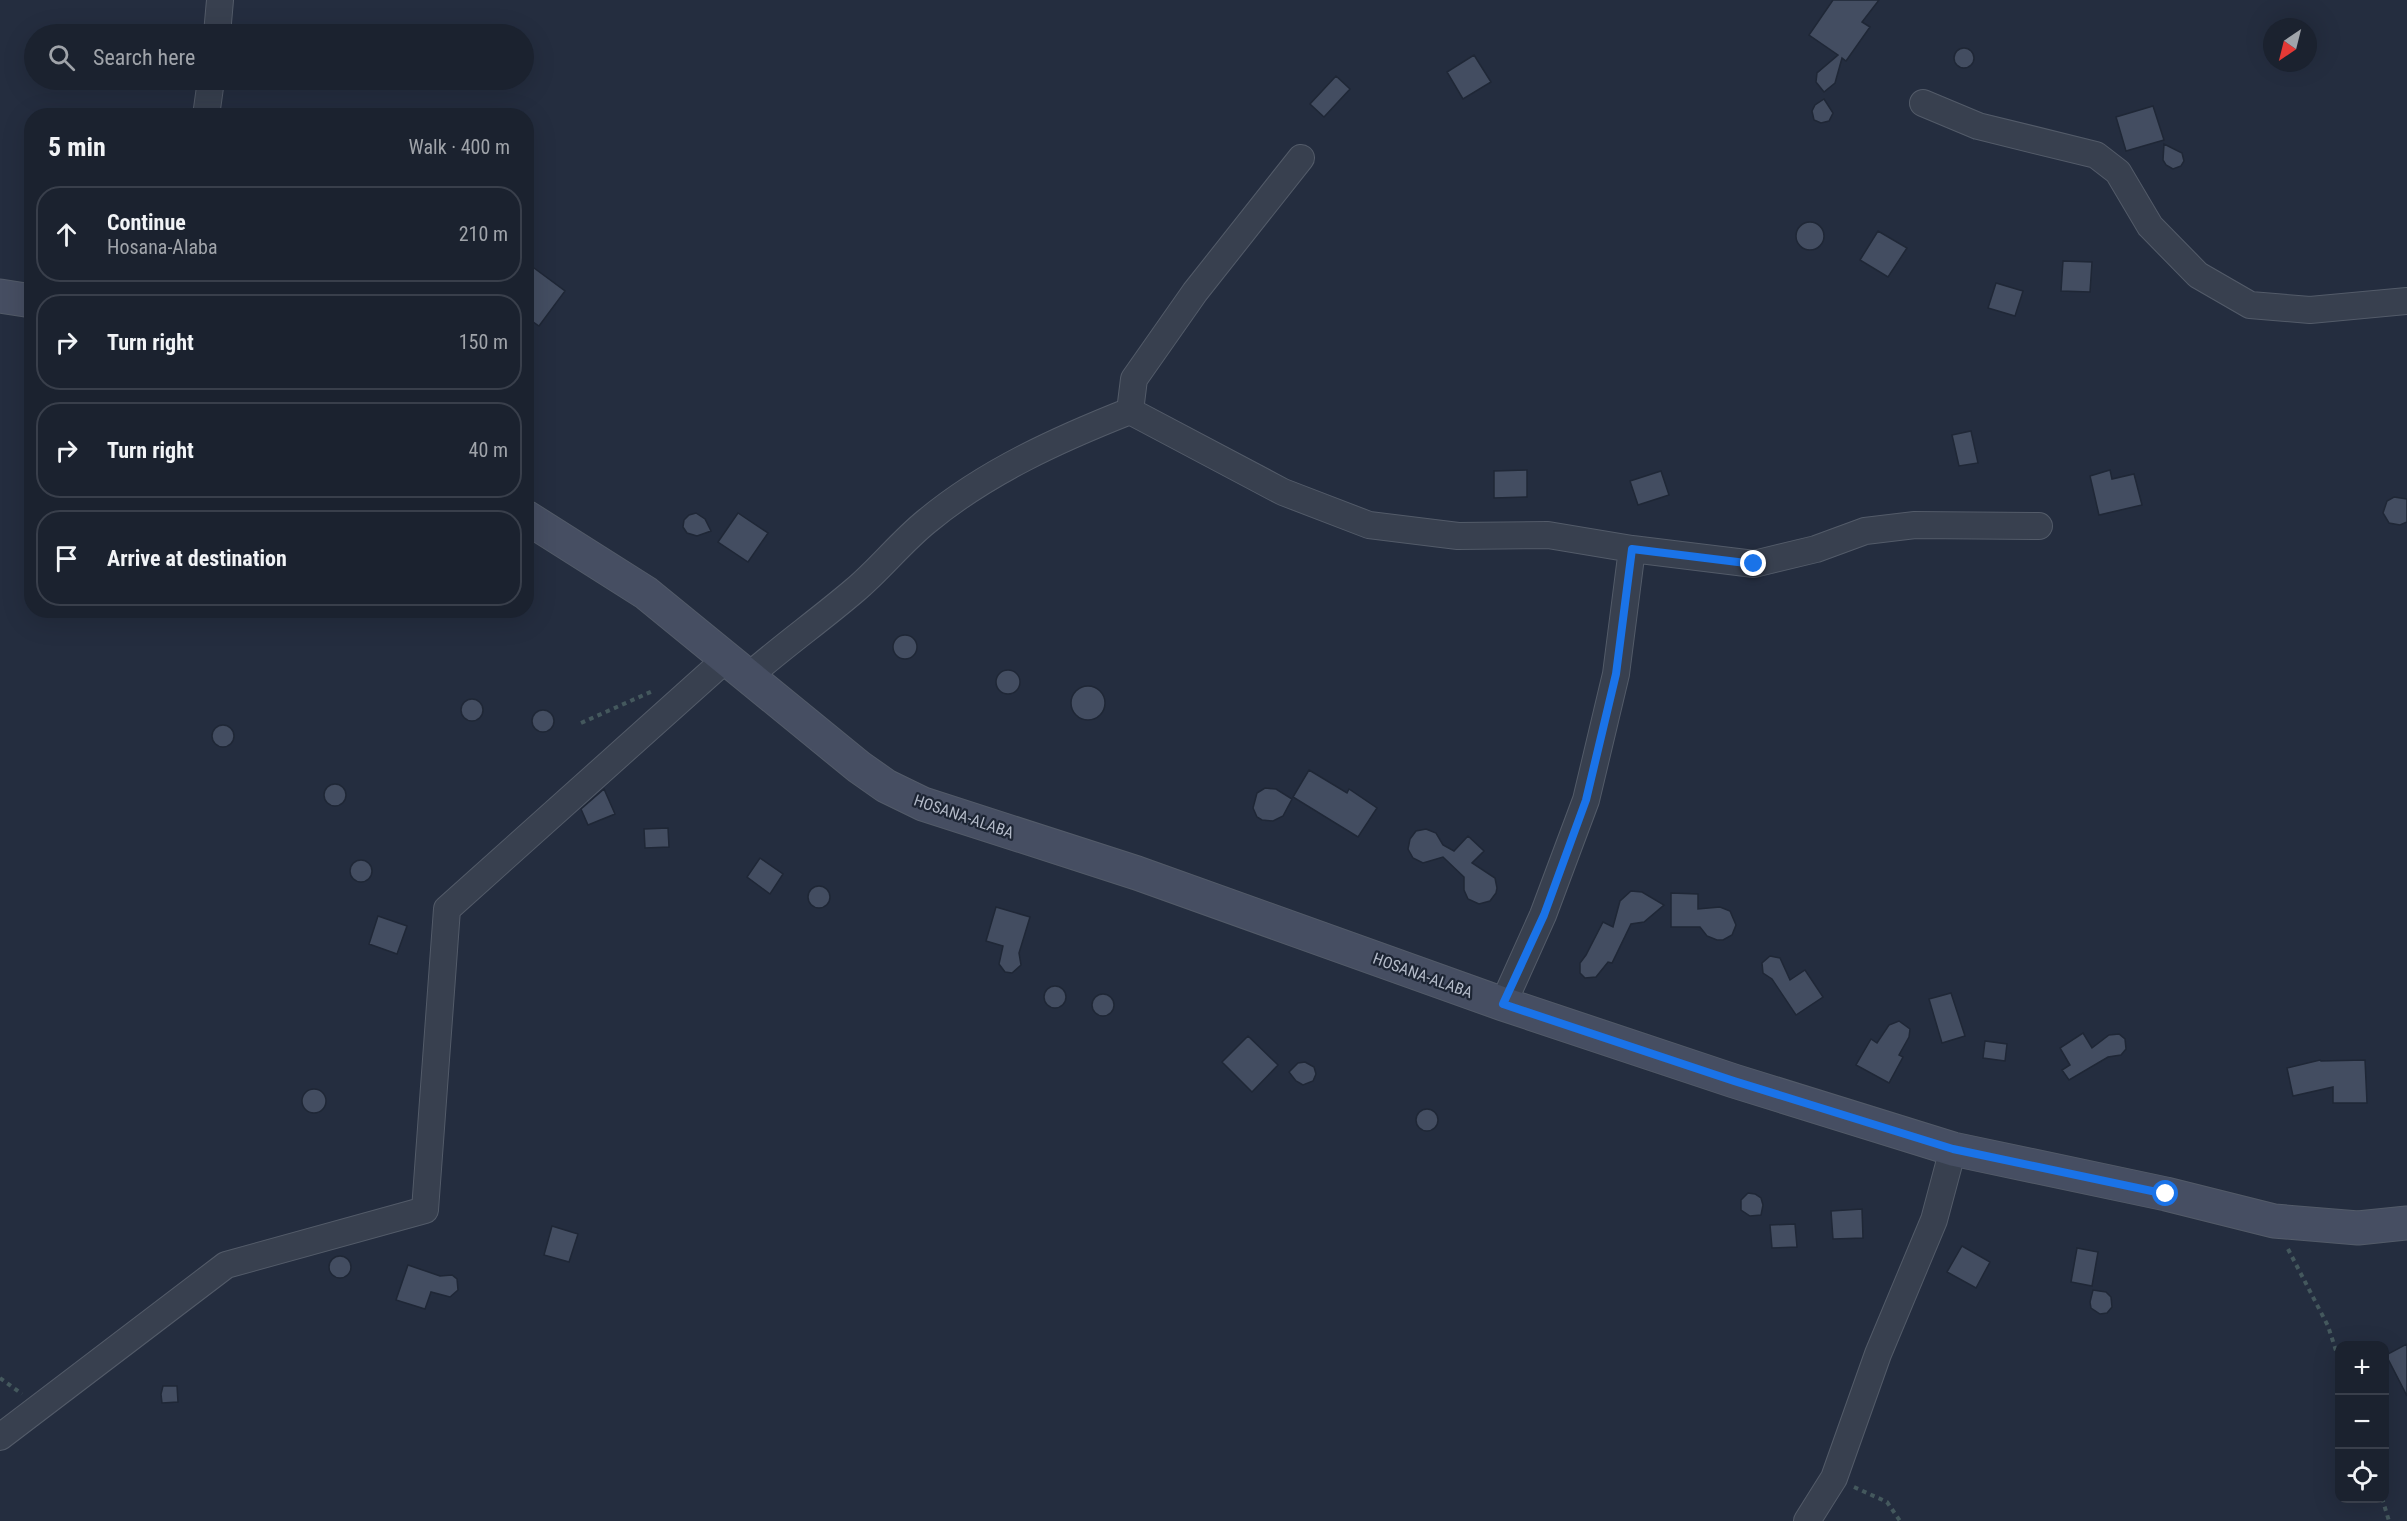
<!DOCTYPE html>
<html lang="en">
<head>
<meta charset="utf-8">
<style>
	:root { --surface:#1b222f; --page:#242a37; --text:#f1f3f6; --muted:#a0a4aa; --line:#393f4b }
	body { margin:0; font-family:"Roboto Condensed",sans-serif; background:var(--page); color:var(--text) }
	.controls { position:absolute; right:18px; bottom:18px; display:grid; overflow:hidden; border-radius:12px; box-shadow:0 6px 24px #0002 }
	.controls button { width:54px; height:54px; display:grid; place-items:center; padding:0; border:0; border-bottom:2px solid var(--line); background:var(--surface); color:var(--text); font:30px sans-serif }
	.compass { position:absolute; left:2263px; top:18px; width:54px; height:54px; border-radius:50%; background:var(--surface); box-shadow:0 6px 24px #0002; rotate:215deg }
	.stop { position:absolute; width:18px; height:18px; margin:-14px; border:4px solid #1a73e8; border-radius:50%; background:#fff }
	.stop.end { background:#1a73e8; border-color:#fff; box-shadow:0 2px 6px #0008 }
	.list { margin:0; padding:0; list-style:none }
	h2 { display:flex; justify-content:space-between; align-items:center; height:78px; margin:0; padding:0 24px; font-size:26px }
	h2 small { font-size:20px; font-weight:400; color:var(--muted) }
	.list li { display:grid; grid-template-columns:39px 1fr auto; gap:18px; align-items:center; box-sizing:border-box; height:96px; margin:0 12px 12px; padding:0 12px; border:2px solid var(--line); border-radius:24px }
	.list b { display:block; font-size:22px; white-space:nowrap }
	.list p { margin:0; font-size:20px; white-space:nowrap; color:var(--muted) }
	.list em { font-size:20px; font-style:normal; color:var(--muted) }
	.icon { flex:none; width:33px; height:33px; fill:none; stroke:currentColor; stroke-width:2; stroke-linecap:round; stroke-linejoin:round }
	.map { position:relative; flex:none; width:2407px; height:1521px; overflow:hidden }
	.search { position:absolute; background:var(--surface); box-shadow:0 6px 24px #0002; left:24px; top:24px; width:510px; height:66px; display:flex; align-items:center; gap:15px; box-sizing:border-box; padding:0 21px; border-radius:33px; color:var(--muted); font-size:22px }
	.panel { position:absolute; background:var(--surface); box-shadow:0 6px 24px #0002; left:24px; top:108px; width:510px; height:510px; border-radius:24px }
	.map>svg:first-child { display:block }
	.building { fill:#434d61; stroke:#1f2736; stroke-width:1.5 }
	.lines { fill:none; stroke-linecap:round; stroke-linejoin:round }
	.minor-casing { stroke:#535b69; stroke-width:28 }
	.secondary-casing { stroke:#535b69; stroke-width:35 }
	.path { stroke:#44585d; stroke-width:4; stroke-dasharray:4.5 4.5; stroke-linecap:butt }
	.minor { stroke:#38404f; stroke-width:26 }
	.secondary { stroke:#464e62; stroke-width:33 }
	.route { stroke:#1a73e8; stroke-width:8 }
	.labels { text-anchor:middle; stroke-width:4.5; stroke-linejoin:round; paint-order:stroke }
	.street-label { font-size:16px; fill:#b4bbc9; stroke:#1d2534 }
</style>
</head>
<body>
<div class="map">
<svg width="2407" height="1521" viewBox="0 0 2407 1521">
	<rect width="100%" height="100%" fill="#242d3f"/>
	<!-- building -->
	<path class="building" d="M1833,0H1879L1862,22L1870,27L1846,61L1842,58L1835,83L1824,92L1816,82L1817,73L1838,55L1809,35Z
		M1954 58a10 10 0 1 1 20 0a10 10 0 1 1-20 0Z
		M1474,55L1491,82L1463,99L1447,72Z
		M1336,76L1350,89L1324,117L1310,104Z
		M1824,99L1833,113L1829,121L1821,123L1814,120L1812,111L1815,105Z
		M2153,106L2164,140L2126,151L2116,117Z
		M2164,144L2182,153L2184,161L2181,166L2173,169L2166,165L2163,160Z
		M1796 236a14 14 0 1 1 28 0a14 14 0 1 1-28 0Z
		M1878,231L1907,248L1888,277L1860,260Z
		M2063,261L2092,262L2090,292L2061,291Z
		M534,268L565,291L539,326L526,317V277Z
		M1996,283L2023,291L2015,316L1988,308Z
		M1971,431L1978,463L1959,466L1952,435Z
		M1527,470V497L1494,498V471Z
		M2110,470L2112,479L2134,474L2142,505L2099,515L2090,476Z
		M1661,471L1669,495L1638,505L1630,481Z
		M2394,497L2407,499V522L2400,525L2389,523L2383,513L2387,501Z
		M696,513L705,519L711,531L697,536L687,533L683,527L684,520L689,515Z
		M738,513L768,533L748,562L718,542Z
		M893 647a12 12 0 1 1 24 0a12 12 0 1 1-24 0Z
		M996 682a12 12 0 1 1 24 0a12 12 0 1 1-24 0Z
		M1071 703a17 17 0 1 1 34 0a17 17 0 1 1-34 0Z
		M461 710a11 11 0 1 1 22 0a11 11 0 1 1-22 0Z
		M532 721a11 11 0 1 1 22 0a11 11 0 1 1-22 0Z
		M212 736a11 11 0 1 1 22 0a11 11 0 1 1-22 0Z
		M1309,770L1347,793L1349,789L1377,808L1358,837L1293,797Z
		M324 795a11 11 0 1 1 22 0a11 11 0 1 1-22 0Z
		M1265,788L1276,789L1292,799L1283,816L1273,821L1262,820L1257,817L1253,808L1257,793Z
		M604,789L615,814L588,825L581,809Z
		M668,828L669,847L645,848L644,829Z
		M1426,829L1436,833L1443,845L1454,851L1468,836L1484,851L1472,863L1495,878L1497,888L1496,893L1490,901L1479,904L1468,899L1464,890V877L1443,857L1423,863L1413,858L1408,849L1410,839L1416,831Z
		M760,858L783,874L770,894L747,877Z
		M350 871a11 11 0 1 1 22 0a11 11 0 1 1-22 0Z
		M808 897a11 11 0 1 1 22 0a11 11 0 1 1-22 0Z
		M1631,891L1642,892L1664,905L1644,922L1631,924L1612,963L1608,962L1596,977L1585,978L1580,973V963L1586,955L1603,922L1613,927L1620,901Z
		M1671,893L1698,894V909L1720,907L1730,911L1736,925L1732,935L1723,940H1717L1707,936L1700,927H1671Z
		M996,907L1030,917L1019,953L1021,965L1012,973L1005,972L999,964L1003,946L986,941Z
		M378,916L407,926L397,954L369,944Z
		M1770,956L1780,958L1790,980L1805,970L1823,997L1796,1015L1772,979L1763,973L1762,963Z
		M1044 997a11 11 0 1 1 22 0a11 11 0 1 1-22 0Z
		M1951,993L1965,1036L1942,1043L1929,999Z
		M1092 1005a11 11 0 1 1 22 0a11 11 0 1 1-22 0Z
		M1899,1021L1910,1029L1909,1037L1899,1055L1903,1057L1889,1083L1856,1065L1871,1039L1877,1043L1889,1025Z
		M2083,1033L2092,1048L2109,1035L2119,1034L2125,1039L2126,1049L2121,1055L2108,1057L2069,1080L2062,1070L2070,1065L2060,1048Z
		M1248,1036L1278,1065L1252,1092L1222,1062Z
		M1985,1041L2007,1044L2005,1061L1983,1058Z
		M2320,1060L2321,1061L2365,1060L2367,1103H2333V1087L2293,1096L2287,1068Z
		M1305,1062L1314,1067L1316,1074L1313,1081L1303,1085L1296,1081L1289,1072L1298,1063Z
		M302 1101a12 12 0 1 1 24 0a12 12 0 1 1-24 0Z
		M1416 1120a11 11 0 1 1 22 0a11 11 0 1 1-22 0Z
		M1748,1193L1755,1194L1761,1198L1763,1205L1761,1215L1750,1216L1741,1210V1200Z
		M1862,1209L1863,1238L1833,1239L1831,1211Z
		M1795,1224L1797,1247L1772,1248L1770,1225Z
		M552,1226L578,1234L569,1262L544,1255Z
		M1962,1246L1990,1262L1976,1288L1947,1272Z
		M2077,1248L2098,1252L2092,1286L2071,1282Z
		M329 1267a11 11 0 1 1 22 0a11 11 0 1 1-22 0Z
		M408,1265L440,1276L452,1275L457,1279L458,1290L450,1297L431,1292L425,1309L396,1300Z
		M2093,1290L2106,1292L2111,1297L2112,1307L2107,1313L2100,1314L2091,1308L2090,1302Z
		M2407,1344V1396L2386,1355Z
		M163,1386H177L178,1402L162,1403L161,1394Z"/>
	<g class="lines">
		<!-- minor casing -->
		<g class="minor-casing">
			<path id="minor" d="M217,34L220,0
				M1923,103L1978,126L2096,155L2118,172L2150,226L2198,275L2250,305L2310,310L2407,301
				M206,116L211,80
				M1301,158L1195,292L1134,379L1130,411L1283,492L1369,525L1458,536L1548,535L1632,549L1754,564L1816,549L1865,531L1915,525L2039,526
				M749,676C783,646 820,620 855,590C880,569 901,542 927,521C986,472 1059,439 1130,411
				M1503,1004L1543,915L1586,800L1616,674L1632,549
				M0,1437L226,1265L425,1210L447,909L727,658
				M1807,1521L1834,1478L1878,1354L1934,1220L1953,1149"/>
		</g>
		<!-- secondary casing -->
		<g class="secondary-casing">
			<path id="secondary" d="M0,296L32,301
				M526,517L646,593L859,767L886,786L923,804L1137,873L1503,1004L1734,1081L1953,1149L2166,1194L2274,1221L2358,1228L2407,1223"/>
		</g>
		<!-- path -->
		<path class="path" d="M581,723L655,690
			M2288,1249L2328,1326L2340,1363
			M0,1378L22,1394
			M1854,1487L1887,1502L1900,1521
			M2382,1498L2389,1521"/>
		<!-- minor -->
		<use href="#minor" class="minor"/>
		<!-- secondary -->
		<use href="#secondary" class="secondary"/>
	</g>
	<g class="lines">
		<!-- route -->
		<path class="route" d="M1754,564L1632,549L1616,674L1586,800L1544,915L1503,1004L1734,1081L1953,1149L2166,1194"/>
	</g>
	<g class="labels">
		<!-- street labels -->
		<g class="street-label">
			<text transform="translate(964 816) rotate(19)" y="6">HOSANA-ALABA</text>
			<text transform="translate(1423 975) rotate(20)" y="6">HOSANA-ALABA</text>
		</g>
	</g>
</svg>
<div class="controls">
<button>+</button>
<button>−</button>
<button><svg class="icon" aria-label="locate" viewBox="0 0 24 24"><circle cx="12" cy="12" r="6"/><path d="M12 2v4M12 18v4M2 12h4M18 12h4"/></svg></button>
</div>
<svg class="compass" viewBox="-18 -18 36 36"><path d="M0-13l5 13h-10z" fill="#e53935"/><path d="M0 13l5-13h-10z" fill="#a0a4aa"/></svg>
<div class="stop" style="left:2166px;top:1194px"></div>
<div class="stop end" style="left:1754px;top:564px"></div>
<div class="search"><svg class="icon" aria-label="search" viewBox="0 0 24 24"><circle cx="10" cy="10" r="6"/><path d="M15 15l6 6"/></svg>Search here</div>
<section class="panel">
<h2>5 min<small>Walk · 400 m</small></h2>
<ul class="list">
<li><svg class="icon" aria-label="ahead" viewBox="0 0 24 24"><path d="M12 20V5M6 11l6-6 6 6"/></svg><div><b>Continue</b><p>Hosana-Alaba</p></div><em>210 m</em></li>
<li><svg class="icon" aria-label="right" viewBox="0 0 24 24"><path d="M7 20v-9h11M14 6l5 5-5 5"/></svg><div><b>Turn right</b></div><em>150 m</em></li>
<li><svg class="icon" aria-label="right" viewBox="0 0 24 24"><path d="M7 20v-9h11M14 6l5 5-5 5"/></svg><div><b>Turn right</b></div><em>40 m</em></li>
<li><svg class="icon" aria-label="arrive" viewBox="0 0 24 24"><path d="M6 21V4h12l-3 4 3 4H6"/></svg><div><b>Arrive at destination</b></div></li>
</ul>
</section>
</div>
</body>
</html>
